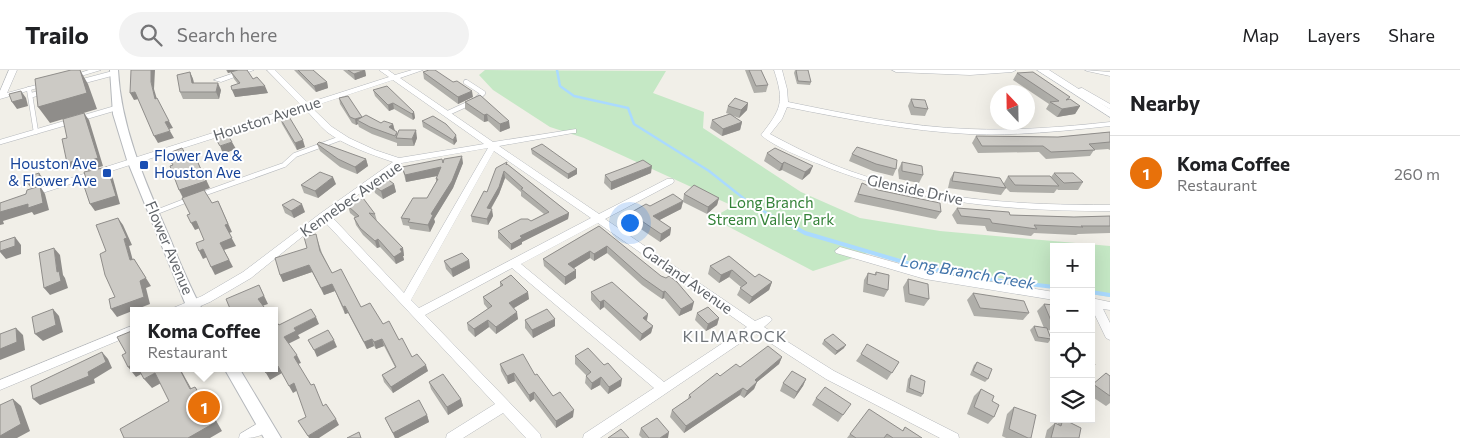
<!DOCTYPE html>
<html lang="en">
<head>
<meta charset="utf-8">
<style>
	:root { --surface:#fff; --page:#f2f2f2; --text:#202124; --muted:#757577; --line:#e0e0e0; --accent:#0f766e }
	body { margin:0; font-family:Commissioner,sans-serif; background:var(--page); color:var(--text) }
	.controls { position:absolute; right:15px; bottom:15px; display:grid; overflow:hidden; border-radius:0px; box-shadow:0 5px 20px #0002 }
	.controls button { width:45px; height:45px; display:grid; place-items:center; padding:0; border:0; border-bottom:1px solid var(--line); background:var(--surface); color:var(--text); font:25px sans-serif }
	.compass { position:absolute; left:990px; top:15px; width:45px; height:45px; border-radius:50%; background:var(--surface); box-shadow:0 5px 20px #0002; rotate:338deg }
	.you { position:absolute; left:629px; top:152px; width:18px; height:18px; margin:-12px; border:4px solid #fff; border-radius:50%; background:#1a73e8; box-shadow:0 0 0 8px #1a73e833 }
	.badge { display:grid; place-items:center; width:32px; height:32px; border-radius:50%; background:var(--accent); color:#fff; font-size:16px; font-weight:700 }
	.pin { position:absolute; translate:-50% -50%; border:2px solid #fff; box-shadow:0 1px 5px #0006 }
	.popup { position:absolute; left:130px; top:237px; width:148px; height:65px; box-sizing:border-box; display:grid; place-content:center; border-radius:0px; background:var(--surface); filter:drop-shadow(0 1px 4px #0005); font-size:16px; white-space:nowrap; color:var(--muted) }
	.popup b { font-size:19px; color:var(--text) }
	.popup::after { content:''; position:absolute; left:50%; top:100%; margin-left:-10px; border:10px solid transparent; border-top-color:var(--surface) }
	.list { margin:0; padding:0; list-style:none }
	h2 { display:flex; justify-content:space-between; align-items:center; height:65px; margin:0; padding:0 20px; font-size:21px }
	h2 small { font-size:16px; font-weight:400; color:var(--muted) }
	.list li { display:grid; grid-template-columns:32px 1fr auto; gap:15px; align-items:center; box-sizing:border-box; height:75px; padding:0 20px; border-top:1px solid var(--line) }
	.list b { display:block; font-size:19px; white-space:nowrap }
	.list p { margin:0; font-size:16px; white-space:nowrap; color:var(--muted) }
	.list em { font-size:16px; font-style:normal; color:var(--muted) }
	.icon { flex:none; width:28px; height:28px; fill:none; stroke:currentColor; stroke-width:2; stroke-linecap:round; stroke-linejoin:round }
	.map { position:relative; flex:none; width:1110px; height:368px; overflow:hidden }
	header { display:flex; align-items:center; gap:30px; box-sizing:border-box; height:70px; padding:0 25px; background:var(--surface); border-bottom:1px solid var(--line) }
	header strong { font-size:24px }
	nav { display:flex; gap:28px; margin-inline-start:auto; font-size:18px }
	.search { width:350px; height:45px; background:var(--page); display:flex; align-items:center; gap:12px; box-sizing:border-box; padding:0 18px; border-radius:28px; color:var(--muted); font-size:19px }
	main { display:flex }
	aside { flex:1; background:var(--surface) }
	.map>svg:first-child { display:block }
	.green { fill:#c5e8c5 }
	.lines { fill:none; stroke-linecap:round; stroke-linejoin:round }
	.stream-far1 { stroke:#aadaff; stroke-width:2.5 }
	.stream { stroke:#aadaff; stroke-width:4 }
	.service-casing { stroke:#b5b8bc; stroke-width:5.5 }
	.minor-casing { stroke:#b5b8bc; stroke-width:1 }
	.tertiary-casing { stroke:#b5b8bc; stroke-width:2 }
	.secondary-casing { stroke:#b6babf; stroke-width:1 }
	.service { stroke:#fff; stroke-width:4.5 }
	.minor { fill:#fff; fill-rule:evenodd }
	.tertiary { fill:#fff; fill-rule:evenodd }
	.secondary { fill:#fff; fill-rule:evenodd }
	.wall { fill:#afaea9 }
	.shaded-wall { fill:#8f8d8a }
	.building { fill:#cccac5; stroke:#8f8d8a }
	.transit-dot { fill:#1a4fb4; stroke:#fff; stroke-width:2 }
	.labels { text-anchor:middle; stroke-width:4; stroke-linejoin:round; paint-order:stroke }
	.street-label { font-size:15px; fill:#5f6368; stroke:#fff }
	.transit-label { font-size:15px; fill:#164399; stroke:#fff; text-anchor:start }
	.park-label { font-size:15px; fill:#348238; stroke:#fff }
	.water-label { font-size:16px; font-style:italic; fill:#4174aa; stroke:#fff }
	.neighbourhood-label { font-size:16px; letter-spacing:1px; fill:#70757a; stroke:#fff }
</style>
</head>
<body>
<header>
<strong>Trailo</strong>
<div class="search"><svg class="icon" aria-label="search" viewBox="0 0 24 24"><circle cx="10" cy="10" r="6"/><path d="M15 15l6 6"/></svg>Search here</div>
<nav><a>Map</a><a>Layers</a><a>Share</a></nav>
</header>
<main>
<div class="map">
<svg width="1110" height="368" viewBox="0 0 1110 368">
	<rect width="100%" height="100%" fill="#f1efe8"/>
	<!-- green -->
	<path class="green" d="M485,0L666,1L653,23L704,42L703,58L801,122L860,148L940,161L1110,176V227L1091,224V177H1054V218L868,183L813,201L712,148L733,136L584,68L550,57L493,20L479,5Z"/>
	<g class="lines">
		<!-- stream-far1 -->
		<path class="stream-far1" d="M557,0L560,16L574,26L628,38L634,54L709,101L752,135L793,157"/>
		<!-- stream -->
		<path class="stream" d="M791,155L805,163L917,196L978,208L1054,217
			M1091,222L1110,225"/>
		<!-- service casing -->
		<g class="service-casing">
			<path id="service" d="M80,12L114,3
				M466,12L483,23L477,29
				M29,19L36,62
				M32,25L43,22
				M448,43L470,33
				M82,48L116,38
				M0,72L69,52
				M200,125L284,95L295,85L341,68
				M154,143L190,129"/>
		</g>
		<!-- minor casing -->
		<g class="minor-casing">
			<path id="minor" d="M9,0H17L7,23L47,12L51,14L0,29V21Z
				M89,0H101L71,9L67,7Z
				M243,0H254L221,12L214,10Z
				M267,0H275L308,33L389,7L379,0H388L395,5L412,0H423L400,8L493,72L576,59V63H573L499,76L599,144L667,109H673L674,111L673,113L605,149L755,251L766,246L770,247L772,250L764,257L834,301L958,364L959,368H940L826,309L755,263L600,368H583L584,364L654,318L512,198L425,245L540,364L541,368H526L503,343L463,368H446L447,364L495,334L323,150L251,208L210,232L189,241H172L173,238L202,226L243,202L321,143L393,92C370,84 346,76 327,62C319,55 312,46 305,39L33,126H27L25,124L27,122L301,35ZM393,10L484,74L399,88L375,80L349,68L332,57L311,37ZM488,78L404,223L330,145L402,93ZM494,81L591,148L419,238L411,230ZM598,153L747,257L664,312L521,194Z
				M774,0H782L787,19L788,32C847,44 908,57 969,59C1016,61 1063,57 1110,52V56C1063,61 1016,66 969,64C908,61 847,49 787,37L782,49L770,64C796,78 822,91 850,101C933,131 1022,135 1110,135V141C1008,141 914,133 819,94C803,88 773,76 761,65C781,39 785,33 774,0Z
				M892,0H1016L1012,2L970,5L896,2Z
				M1085,0L1110,2V6L1087,1Z
				M1082,18L1110,34V39L1081,22L1074,23L1070,21Z
				M840,177L925,201L1054,222V230L925,209L836,183L835,181Z
				M1091,228L1110,232V240L1103,239L1110,253V270L1106,268L1091,237Z
				M134,255V264L0,320V310Z
				M265,349L270,351L271,355C265,368 251,368 239,368L240,364Z"/>
		</g>
		<!-- tertiary casing -->
		<g class="tertiary-casing">
			<path id="tertiary" d="M110,0H118C121,58 145,111 168,164C179,190 189,216 203,241H189L185,233L127,90L113,44Z
				M224,298H239L281,368H264Z"/>
		</g>
		<!-- secondary casing -->
		<g class="secondary-casing">
			<path id="secondary" d="M1037,0H1049L1110,39V47Z"/>
		</g>
		<!-- service -->
		<use href="#service" class="service"/>
		<!-- minor -->
		<use href="#minor" class="minor"/>
		<!-- tertiary -->
		<use href="#tertiary" class="tertiary"/>
		<!-- secondary -->
		<use href="#secondary" class="secondary"/>
	</g>
	<!-- wall -->
	<path class="wall" d="M226,0H247L253,9L268,23L235,27L238,14L234,9L231,2L238,0L228,3Z
		M294,0H313L327,12L328,18L316,22Z
		M343,0H365L366,6L355,10Z
		M745,0H761L768,15L766,22L754,23Z
		M795,0L811,12L810,15L797,14L794,3Z
		M190,2L193,9L194,13L221,20L219,29H183L180,22Z
		M423,2L473,27L458,34L424,9Z
		M1017,3L1069,29L1080,36L1075,44L1057,47L1046,39L1049,34L1013,10Z
		M373,20L414,42L415,48L413,50L394,39L389,41L375,26Z
		M480,25L510,58L500,62L488,51L484,52L465,39V32Z
		M339,28L362,47L381,53L393,54L395,61L398,64L417,68L414,76H397V73L372,64L359,57L358,54L356,55L352,53L340,34Z
		M911,29L928,39L925,46L911,45L908,36Z
		M748,33L747,40L739,48L731,45L742,52L740,60L722,66L710,58L712,50L729,44L726,43L728,36Z
		M280,48L305,77L297,80L282,54Z
		M422,51L457,71L454,75L423,57Z
		M1110,62V80L1108,79L1094,80L1090,86L1046,89L1039,82L978,83L972,73L976,66L1058,67Z
		M317,74L366,89L368,96L357,104L340,97L320,81Z
		M531,79L577,99V104L568,109L532,84Z
		M767,83L810,103L802,110L782,100L779,101L764,91Z
		M852,84L896,99L893,106L873,101L849,91Z
		M902,92L923,105L919,113L899,109L898,100Z
		M463,93L453,118L434,149L435,152L430,162L410,159L409,156L403,155L401,148L427,128L436,112V109L437,106L406,112L402,97Z
		M507,94L569,143L568,149L522,172V174L511,180L498,168V161L531,151L544,144L521,126V122L505,108L499,124L491,139L493,146L488,155L472,152L471,146Z
		M954,102L1004,113L1008,106L1051,107L1054,103L1083,112L1078,120H1058L1057,119L1054,123L1010,122L1006,118L1001,125L948,118L950,109Z
		M651,103L611,120L604,113L605,105Z
		M862,113L878,120L941,142L936,149L854,132Z
		M336,114L318,128L304,123L301,115Z
		M394,114L396,122L383,129L375,123L373,115Z
		M684,124L719,128L717,135L707,144L683,132L681,139L659,150L671,158L670,165L660,172L629,151L630,143L650,136L683,131Z
		M282,135L305,142L294,148L285,143Z
		M348,136L375,144L377,151L403,178L404,186H403L404,190L396,194L380,177L377,178L363,165L356,155L354,148L355,147L350,143Z
		M957,138L1010,145L1074,147L1110,146V163L1078,164L1076,165L1034,163L1031,166L987,161L985,156L957,154L952,145Z
		M599,156L692,240L679,246L664,228L662,229L642,215L607,183L594,191L590,188L573,198L576,208L565,215L544,196L543,189Z
		M318,171L322,183L332,203L361,237L383,254L399,270L412,287L428,301L393,323L384,312L382,305L395,297L384,276L376,279L374,276L367,279L348,243L345,244L335,221L324,225L312,202L283,212L280,205L307,178Z
		M729,186L755,207L772,212L769,220L749,234L737,225L741,217L729,207L719,213L708,204L710,196Z
		M469,190L470,198L453,207L446,199L444,191Z
		M876,202L888,220L884,227L863,222L864,210L868,203L874,205Z
		M908,209L929,229L924,236L905,232L903,217Z
		M500,212L529,229L514,238L518,249L496,264L489,257L475,267L468,260L467,253L488,239L484,234L483,227L500,217Z
		M591,222L648,244L647,251L653,256L651,263L640,271L604,237L600,240L591,230Z
		M973,223L1029,243L1023,250L974,246L967,230Z
		M1044,234L1054,235V261L1048,260L1051,269L1048,273L1035,271L1030,260L1034,256L1044,258L1037,241Z
		M697,243L719,248L717,255L706,261L695,250Z
		M525,250L555,256L533,268L525,258Z
		M824,270L844,278L835,285L822,274Z
		M861,284L899,292L887,310L856,291Z
		M575,286L621,316L608,324L600,315L591,320L585,313L586,306V305L575,294Z
		M782,287L779,294L757,312L754,319L744,328L740,325L684,363L670,347L672,340L688,329L689,325L720,306L740,297Z
		M977,292L988,309L985,312L970,305L974,295Z
		M500,294L535,305L553,326L573,347L556,358L534,329L530,332L515,311L508,314L501,301Z
		M1106,303L1110,306V333L1106,336L1091,326V316Z
		M911,305L923,324L921,327L906,322L908,309Z
		M806,309L803,316L794,329L780,321L783,313Z
		M429,312L461,329L463,336L448,345L431,319Z
		M981,319L992,331L994,347L988,354L967,344L974,326Z
		M816,328L846,341L838,352L812,335Z
		M1014,337L1031,368H1006L1002,366L1007,344Z
		M427,345L429,352L398,368H395L385,348Z
		M1063,349L1079,368H1045L1047,360L1055,353L1057,354Z
		M905,357L922,368H847L850,364L902,361Z
		M641,358L668,368H642L639,365Z"/>
	<!-- shaded-wall -->
	<path class="shaded-wall" d="M80,0L88,14L97,39L50,53L38,37Z
		M151,0H155L154,19L159,36L155,29L151,12Z
		M227,0H238L228,3Z
		M365,0L366,6L355,10L354,4Z
		M190,2L193,9L195,20L192,13Z
		M327,12L328,18L316,22L314,16Z
		M218,13L221,20L219,29L216,22Z
		M265,16L268,23L235,27L232,20Z
		M21,21L26,28L28,36L17,39L12,32Z
		M472,21L473,27L458,34V27Z
		M135,22L139,29L134,30L130,23Z
		M393,33L394,39L389,41L388,35Z
		M748,33L747,40L739,48L741,40Z
		M1080,36L1075,44L1057,47L1062,39Z
		M414,42L415,48L413,50L412,44Z
		M84,43L89,50L103,96L87,101L84,97L72,100L67,93Z
		M487,44L488,51L484,52V45Z
		M362,47L363,52L357,50L358,54L356,55L355,49Z
		M169,51L173,58L169,59L165,52Z
		M509,51L510,58L500,62V54Z
		M742,52L740,60L722,66L723,59Z
		M393,54L395,62L391,65L389,57Z
		M416,60L417,68L414,76L412,69Z
		M170,61L174,68L158,73L154,66Z
		M456,65L457,71L454,75L453,70Z
		M303,70L305,77L297,80L295,73Z
		M232,72L236,79L223,84L220,76Z
		M195,86L210,118L183,128L179,120Z
		M462,86L463,93L453,118L434,149L435,152L430,162L428,155L431,144Z
		M366,89L368,96L357,104L355,97Z
		M784,92L782,100L779,101L782,94Z
		M652,96L651,103L611,120V112Z
		M813,96L810,103L802,110L805,102Z
		M107,97L112,105L120,134L95,141L90,134Z
		M441,97L442,105L406,112L405,105Z
		M577,99V104L568,109V104Z
		M504,101L505,108L499,124L487,145V138Z
		M39,103L42,107L43,114L31,118L28,114Z
		M333,107L336,114L318,128L315,121Z
		M394,114L396,122L383,129L381,121Z
		M40,116L45,124L49,140L34,145L32,142L3,151L4,154L0,155V142Z
		M719,128L717,135L707,144L708,137Z
		M218,131L232,162L229,163L236,176L224,180L233,197L215,205L211,197L220,173L225,155Z
		M683,131L681,139L652,154L653,146Z
		M302,134L305,142L294,148L291,141Z
		M492,139L493,146L488,155L487,149Z
		M569,143L568,149L522,172V174L511,180V174L520,166Z
		M118,148L123,155L132,175L129,176L135,198L130,190Z
		M196,151L200,158L195,160L191,153Z
		M671,158L670,165L660,172L661,164Z
		M15,167L21,175V184L6,189L0,182V181Z
		M378,169L380,177L377,178L375,171Z
		M607,176V183L594,191V184Z
		M54,178L60,185L63,205L65,208L68,218L50,225L44,218L57,202Z
		M403,178L404,186H403L404,190L396,194L394,187L400,179Z
		M203,179L207,187L203,189L199,181Z
		M590,181V188L568,202V194Z
		M134,189L151,216L146,218L150,234L117,247L111,239Z
		M469,190L470,198L453,207L451,199Z
		M309,195L312,202L283,212L280,205Z
		M576,200V208L565,215V207Z
		M732,200L729,207L719,213L721,205Z
		M772,212L769,220L749,234L752,227Z
		M332,214L335,221L324,225L321,218Z
		M259,215L268,234L262,236L258,229Z
		M665,221L664,228L662,229L663,222Z
		M528,222L529,229L509,241V233Z
		M604,230V237L600,240V232Z
		M694,232L692,240L679,246L681,239Z
		M345,236L348,243L345,244L343,237Z
		M53,239L59,246L63,262L43,271L35,264Z
		M517,242L518,249L496,264V257Z
		M648,244L646,252L643,248Z
		M316,247L319,254L298,265L300,268L288,274L284,267L294,258Z
		M719,248L717,255L706,261L708,254Z
		M555,249V256L533,268L532,260Z
		M488,250L489,257L475,267L474,259Z
		M653,256L651,263L640,271L642,264Z
		M16,258L23,265L25,280L0,290V279Z
		M372,269L374,276L367,279L364,272Z
		M382,269L384,276L376,279L374,272Z
		M334,270L337,277L317,287L314,280Z
		M846,275L844,278L835,285L837,281Z
		M102,282L108,289L112,298L94,309L95,313L40,335L33,329L88,302Z
		M297,285L301,293L298,294L294,287Z
		M782,287L779,294L757,312L754,319L744,328L747,321L755,310Z
		M134,294V298H140L143,303L136,307L128,297Z
		M426,295L428,301L393,323L391,317Z
		M278,296L282,303L270,310L266,303Z
		M179,298H187V299L182,302L197,329L190,319Z
		M155,303L163,312L152,318L144,309Z
		M514,303L515,311L508,314L507,306Z
		M601,307L600,315L591,320L592,313Z
		M622,309L621,316L608,324L609,317Z
		M806,309L803,316L794,329L797,322Z
		M294,313L298,320L293,323L289,316Z
		M195,317L202,326L222,361L210,368H188Z
		M743,318L740,325L684,363L686,356Z
		M534,322V329L530,332L529,325Z
		M13,329L21,336L30,361L17,368H0V366Z
		M461,329L463,336L448,345L447,337Z
		M574,340L573,347L556,358V351Z
		M427,345L429,352L398,368H395L393,363Z
		M336,349L339,355L319,368H309L308,366Z
		M669,362L668,368H660Z"/>
	<!-- building -->
	<path class="building" d="M71,0H80L87,23L38,37L35,9Z
		M131,0H151V12L155,29L157,28L169,51L165,52L170,61L154,66L135,22L130,23Z
		M238,0H247L253,9L257,7L265,16L232,20L231,16L240,13L231,2Z
		M298,0H313L327,12L314,16Z
		M348,0H365L354,4Z
		M429,0H435L453,12L457,11L472,21L458,27L423,2Z
		M749,0H761L768,15L756,16Z
		M796,0H808L811,12L798,11Z
		M190,2L192,13H218L216,22H180L177,5Z
		M1033,2L1070,27L1066,30L1070,29L1080,36L1062,39L1050,32L1059,31L1017,3Z
		M387,16L414,42L412,44L393,33L388,35L373,20Z
		M21,21L23,29L12,32L9,24Z
		M480,25L509,51L500,54L487,44L484,45L465,32Z
		M348,26L362,47L355,49L350,47L339,28Z
		M735,28L748,33L741,40L728,36Z
		M911,29L925,30L928,39L914,37Z
		M84,43L98,88L82,93L81,89L67,93L62,69L67,68L63,49Z
		M730,44L742,52L723,59L712,50Z
		M288,45L303,70L295,73L280,48Z
		M366,45L381,53L384,51L393,54L389,57L397,62L395,66L370,57L357,50Z
		M433,46L446,54L456,65L453,70L422,51Z
		M399,60H416L412,69L396,68Z
		M1110,62V72L1089,74L1095,80L1051,82L1043,76H982L976,66L1058,67Z
		M227,64L232,72L220,76L215,68Z
		M319,72L366,89L355,97L338,89L317,74Z
		M542,74L577,99L568,104L531,79Z
		M857,77L897,90L896,99L876,94L852,84Z
		M182,78L188,88L195,86L206,111L179,120L170,96L173,95L166,84Z
		M775,78L813,96L805,102L784,92L782,94L767,83Z
		M462,86L452,111L431,144L433,145L428,155L408,152L410,149L401,148L413,128H427L438,109H436L441,97L405,105L402,97L442,89L443,93L444,89Z
		M643,90L652,96L611,112L605,105L629,96Z
		M507,92L506,95L507,94L569,143L520,166L522,168L511,174L498,161L521,149H528L531,151L549,142L521,119L523,118L504,101L499,117L487,138L492,139L487,149L471,146L484,121L487,122L496,98Z
		M902,92L922,96L923,105L902,101Z
		M107,97L116,126L90,134L84,116L88,115L84,102Z
		M320,102L333,107L315,121L301,115Z
		M954,102L1000,108L1006,118L952,111Z
		M39,103L40,111L28,114L27,107Z
		M1054,103H1073L1083,112L1064,113Z
		M1008,106H1050L1059,116L1015,115Z
		M386,108L394,114L381,121L373,115Z
		M862,113L878,120L940,133L941,142L858,124Z
		M694,115L719,128L708,137L684,124Z
		M40,116L43,133L28,138V134L0,142V133L26,124L27,120Z
		M204,120L212,133L218,131L228,154L225,155L232,168L220,173L229,190L211,197L203,179L199,181L196,173L204,170L196,151L191,153L187,145L190,144L182,128Z
		M673,124L683,131L653,146L671,158L661,164L630,143L646,134L650,136Z
		M363,128L375,144L369,143L403,178L400,179L402,182L394,187L378,169L375,171L360,158L354,148L359,146L348,136Z
		M293,129L302,134L291,141L282,135Z
		M957,138L1009,142L1010,145L1074,147L1110,146V156H1081L1083,157L1034,155L1037,159L992,153L990,149L961,146Z
		M118,148L127,168L124,169L130,190L134,189L146,208L140,211L144,227L111,239L109,229L115,227L105,205L100,184L106,181L96,155Z
		M599,156L661,206L666,208L669,206L677,212L694,232L681,239L665,221L663,222L643,208L607,176L594,184L590,181L568,194L576,200L565,207L543,189Z
		M316,164L320,181L332,203L341,199L361,237L370,233L383,254L389,251L399,270L402,268L412,287L417,284L426,295L391,317L382,305L396,297L382,269L374,272L372,269L364,272L345,236L343,237L332,214L321,218L309,195L280,205L275,188L307,178L304,167Z
		M15,167V176L0,181V172Z
		M54,178L57,202L59,201L61,211L44,218L39,183Z
		M462,183L469,190L451,199L444,191Z
		M729,186L755,207L759,204L772,212L752,227L740,218L747,213L732,200L721,205L710,196Z
		M876,202L889,205L888,220L867,214L868,203L876,205Z
		M511,205L528,222L509,233L517,242L496,257L488,250L474,259L467,253L492,236L483,227L503,215L500,212Z
		M908,209L928,214L929,229L909,224Z
		M612,212L648,244L643,248L653,256L642,264L604,230L600,232L591,222Z
		M259,215L264,226L258,229L267,241H231L226,229Z
		M973,223L1024,231L1029,243L980,238Z
		M1044,234L1054,235V253H1052Z
		M708,237L719,248L708,254L697,243Z
		M53,239L56,255L35,264L32,247Z
		M311,239L316,247L294,258L296,261L284,267L297,285L294,287L311,315L314,314L323,336L326,334L336,349L308,366L298,351L306,347L294,313L289,316L278,296L266,303L262,298H274V249L279,255Z
		M547,239L555,249L532,260L525,250Z
		M1034,256L1047,258L1051,269L1038,267Z
		M16,258L17,272L0,279V264Z
		M134,260V294L128,297L122,285L126,283L117,267Z
		M328,260L334,270L314,280L308,270Z
		M833,264L846,275L837,281L824,270Z
		M867,274L899,292L892,303L861,284Z
		M768,276L782,287L755,310L757,312L747,321L743,318L686,356L672,340L691,327L689,325L717,303L720,306L736,294L740,297Z
		M588,278L604,295L608,293L622,309L609,317L601,307L592,313L586,306L591,302L575,286Z
		M102,282L106,292L88,302L89,306L33,329L31,316Z
		M523,284L535,305L537,304L553,326L560,322L574,340L556,351L534,322L529,325L514,303L507,306L500,294Z
		M1091,286L1095,295L1091,294Z
		M977,292L992,299L988,309L973,301Z
		M138,298H179L190,319L195,317L216,352L188,368H124L120,359L169,331L155,303L144,309Z
		M792,301L806,309L797,322L783,313Z
		M1106,303L1110,306V326L1093,314Z
		M443,304L461,329L447,337L429,312Z
		M911,305L925,311L923,324L909,318Z
		M825,317L851,334L843,345L816,328Z
		M981,319L994,326L992,331L999,335L994,347L974,337Z
		M13,329L21,354L0,366V335Z
		M419,330L427,345L393,363L385,348Z
		M1014,337L1036,345L1031,368H1028L1009,359Z
		M869,339L903,361L905,357L922,368H893L887,364L884,368H856L850,364Z
		M657,348L669,362L660,368H649L641,358Z
		M1063,349L1081,358L1079,368H1051L1055,353L1061,356Z
		M621,359L629,368H608Z
		M359,362L361,368H347Z"/>
	<!-- markers -->
	<g class="transit-dot">
		<rect x="139" y="90" width="10" height="10" rx="2.5"/>
		<rect x="102" y="98" width="10" height="10" rx="2.5"/>
	</g>
	<g class="labels">
		<!-- street labels -->
		<g class="street-label">
			<text transform="translate(267 49) rotate(-18)" y="5">Houston Avenue</text>
			<text transform="translate(915 120) rotate(12)" y="5">Glenside Drive</text>
			<text transform="translate(351 129) rotate(-35)" y="5">Kennebec Avenue</text>
			<text transform="translate(169 178) rotate(67)" y="5">Flower Avenue</text>
			<text transform="translate(687 210) rotate(35)" y="5">Garland Avenue</text>
		</g>
		<!-- transit labels -->
		<g class="transit-label">
			<text x="154" y="91">Flower Ave &amp;<tspan x="154" dy="17">Houston Ave</tspan></text>
			<text x="97" y="99" text-anchor="end">Houston Ave<tspan x="97" dy="17">&amp; Flower Ave</tspan></text>
		</g>
		<!-- park labels -->
		<g class="park-label">
			<text x="771" y="138">Long Branch<tspan x="771" dy="17">Stream Valley Park</tspan></text>
		</g>
		<!-- water labels -->
		<g class="water-label">
			<text transform="translate(968 202) rotate(10)" y="6">Long Branch Creek</text>
		</g>
		<!-- neighbourhood labels -->
		<g class="neighbourhood-label">
			<text x="735" y="272">KILMAROCK</text>
		</g>
	</g>
</svg>
<div class="controls">
<button>+</button>
<button>−</button>
<button><svg class="icon" aria-label="locate" viewBox="0 0 24 24"><circle cx="12" cy="12" r="6"/><path d="M12 2v4M12 18v4M2 12h4M18 12h4"/></svg></button>
<button><svg class="icon" aria-label="layers" viewBox="0 0 24 24"><path d="M12 4l9 5-9 5-9-5zM3 14l9 5 9-5"/></svg></button>
</div>
<svg class="compass" viewBox="-18 -18 36 36"><path d="M0-13l5 13h-10z" fill="#e53935"/><path d="M0 13l5-13h-10z" fill="#757577"/></svg>
<div class="you"></div>
<div class="pin badge" style="left:204px;top:337px;background:#e8710a">1</div>
<div class="popup"><b>Koma Coffee</b>Restaurant</div>
</div>
<aside>
<h2>Nearby<small></small></h2>
<ul class="list">
<li><span class="badge" style="background:#e8710a">1</span><div><b>Koma Coffee</b><p>Restaurant</p></div><em>260 m</em></li>
</ul>
</aside>
</main>
</body>
</html>
